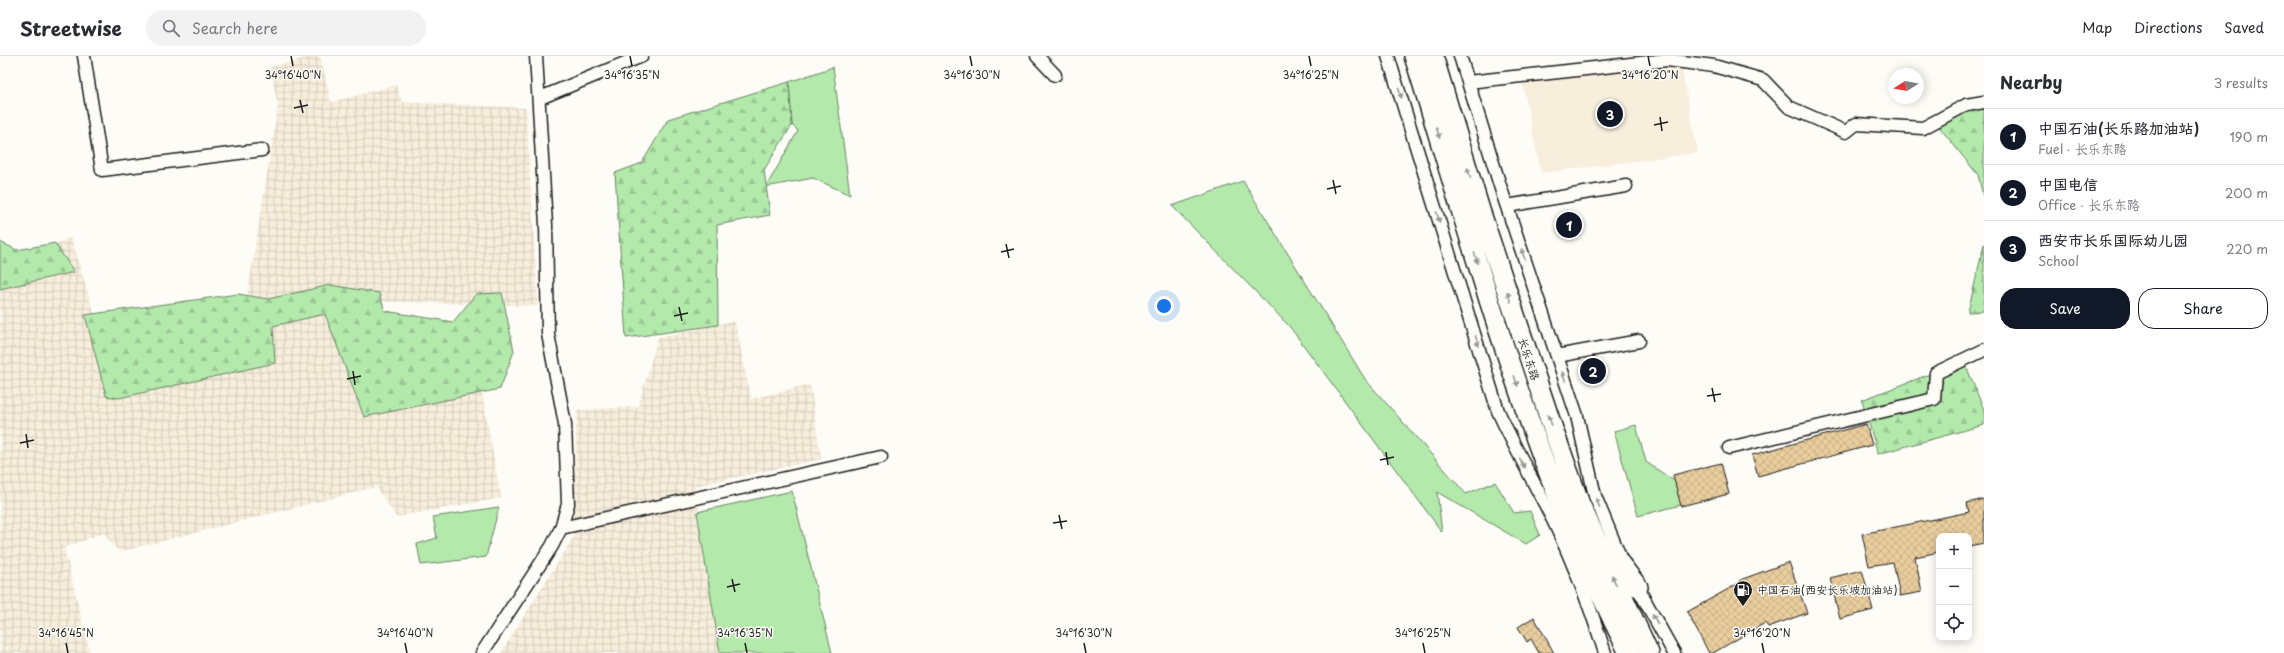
<!DOCTYPE html>
<html lang="en">
<head>
<meta charset="utf-8">
<style>
	:root { --surface:#fff; --page:#f2f2f3; --text:#2b2b33; --muted:#7c7c81; --line:#e1e1e2; --accent:#111827 }
	body { margin:0; font-family:"Playpen Sans","LXGW WenKai TC",sans-serif; background:var(--page); color:var(--text) }
	.controls { position:absolute; right:12px; bottom:12px; display:grid; overflow:hidden; border-radius:8px; box-shadow:0 2px 10px #0003 }
	.controls button { width:36px; height:36px; display:grid; place-items:center; padding:0; border:0; border-bottom:1px solid var(--line); background:var(--surface); color:var(--text); font:20px sans-serif }
	.compass { position:absolute; left:1888px; top:12px; width:36px; height:36px; border-radius:50%; background:var(--surface); box-shadow:0 2px 10px #0003; rotate:259deg }
	.you { position:absolute; left:1164px; top:250px; width:14px; height:14px; margin:-10px; border:3px solid #fff; border-radius:50%; background:#1a73e8; box-shadow:0 0 0 6px #1a73e833 }
	.badge { display:grid; place-items:center; width:26px; height:26px; border-radius:50%; background:var(--accent); color:#fff; font-size:13px; font-weight:700 }
	.pin { position:absolute; translate:-50% -50%; border:2px solid #fff; box-shadow:0 1px 4px #0006 }
	.list { margin:0; padding:0; list-style:none }
	h2 { display:flex; justify-content:space-between; align-items:center; height:52px; margin:0; padding:0 16px; font-size:17px }
	h2 small { font-size:13px; font-weight:400; color:var(--muted) }
	.list li { display:grid; grid-template-columns:26px 1fr auto; gap:12px; align-items:center; box-sizing:border-box; height:56px; padding:0 16px; border-top:1px solid var(--line) }
	.list b { display:block; font-size:15px; white-space:nowrap }
	.list p { margin:0; font-size:13px; white-space:nowrap; color:var(--muted) }
	.list em { font-size:13px; font-style:normal; color:var(--muted) }
	.actions { display:flex; gap:8px; padding:12px 16px }
	.actions a { flex:1; padding:9px 0; border:1px solid var(--accent); border-radius:16px; text-align:center; font-size:14px; color:var(--accent) }
	.actions .main { background:var(--accent); color:#fff }
	.icon { flex:none; width:22px; height:22px; fill:none; stroke:currentColor; stroke-width:2; stroke-linecap:round; stroke-linejoin:round }
	.map { position:relative; flex:none; width:1984px; height:597px; overflow:hidden }
	header { display:flex; align-items:center; gap:24px; box-sizing:border-box; height:56px; padding:0 20px; background:var(--surface); border-bottom:1px solid var(--line) }
	header strong { font-size:19px }
	nav { display:flex; gap:22px; margin-inline-start:auto; font-size:14px }
	.search { width:280px; height:36px; background:var(--page); display:flex; align-items:center; gap:10px; box-sizing:border-box; padding:0 14px; border-radius:22px; color:var(--muted); font-size:15px }
	main { display:flex }
	aside { flex:1; background:var(--surface) }
	.map>svg:first-child { display:block }
	.built { fill:#f7eedc }
	.industrial { fill:url(#industrial-grid) }
	.grass { fill:#b3e9ab; stroke:#688264 }
	.forest { fill:url(#forest-firs); stroke:#688264 }
	.building { fill:url(#building-cross-hatch); stroke:#1c1c1c }
	.lines { fill:none; stroke-linecap:round; stroke-linejoin:round }
	.street-casing { stroke:#1c1c1c; stroke-width:15 }
	.primary-casing { stroke:#1c1c1c; stroke-width:22 }
	.street { stroke:#fdfcf7; stroke-width:12 }
	.primary { stroke:#fdfcf7; stroke-width:19 }
	.oneway { fill:#989794 }
	.ticks { fill:none; stroke:#1c1c1c; stroke-width:1.5 }
	.labels { text-anchor:middle; stroke-width:3; stroke-linejoin:round; paint-order:stroke }
	.street-label { font-size:11px; fill:#1c1c1c; stroke:#fdfcf7 }
	.poi-label { font-size:11px; fill:#1c1c1c; stroke:#fdfcf7; text-anchor:start }
	.ticks-label { font-size:10px; text-anchor:middle; fill:#1c1c1c; stroke:#fdfcf7; stroke-width:3; stroke-linejoin:round; paint-order:stroke }
</style>
</head>
<body>
<header>
<strong>Streetwise</strong>
<div class="search"><svg class="icon" aria-label="search" viewBox="0 0 24 24"><circle cx="10" cy="10" r="6"/><path d="M15 15l6 6"/></svg>Search here</div>
<nav><a>Map</a><a>Directions</a><a>Saved</a></nav>
</header>
<main>
<div class="map">
<svg width="1984" height="597" viewBox="0 0 1984 597">
	<defs>
		<pattern id="industrial-grid" width="8" height="8" patternUnits="userSpaceOnUse"><rect width="8" height="8" fill="#f7eedc"/><path d="M0 4h8M4 0v8" fill="none" stroke="#d3ccbc"/></pattern>
		<pattern id="forest-firs" width="22" height="20" patternUnits="userSpaceOnUse"><rect width="22" height="20" fill="#b3e9ab"/><path d="M5 1l3.5 6h-7zM16 11l3.5 6h-7z" fill="#99c793"/></pattern>
		<pattern id="building-cross-hatch" width="8" height="8" patternUnits="userSpaceOnUse"><rect width="8" height="8" fill="#e9cd9d"/><path d="M0 0l8 8M0 8l8-8" fill="none" stroke="#c7af87"/></pattern>
	</defs>
	<rect width="100%" height="100%" fill="#fdfcf7"/>
	<filter id="ink" filterUnits="userSpaceOnUse"><feTurbulence type="fractalNoise" baseFrequency=".025" numOctaves="2"/><feDisplacementMap in="SourceGraphic" scale="8" xChannelSelector="R" yChannelSelector="G"/><feConvolveMatrix kernelMatrix="1 2 1 2 8 2 1 2 1" color-interpolation-filters="sRGB"/></filter>
	<g filter="url(#ink)">
		<!-- built -->
		<path class="built" d="M1679,0L1698,97L1541,117L1521,20Z"/>
		<!-- industrial -->
		<path class="industrial" d="M315,0H320L331,46L396,29L402,46L526,52L538,250L247,242L278,50L270,11Z
			M71,181L116,330L272,265L331,246L479,321L501,442L396,461L376,431L119,496L103,477L64,492L90,597H0V215Z
			M735,265L751,343L810,328L821,403L695,430L721,597H501L573,482L577,354L638,351L658,281Z"/>
		<!-- grass -->
		<path class="grass" d="M833,11L850,139L813,122L766,131L798,75L792,69L789,26Z
			M1243,125L1365,323L1466,438L1495,426L1514,457L1530,455L1540,479L1526,488L1437,436L1442,476L1290,271L1172,150Z
			M1636,369L1646,406L1676,426L1681,449L1638,460L1614,375Z
			M792,435L832,597H720L697,456Z
			M499,451L486,501L421,509L417,488L437,482L433,461Z"/>
		<!-- forest -->
		<path class="forest" d="M789,26L792,69L764,114L770,159L717,169L718,269L626,282L615,117L642,107L668,63Z
			M1984,47V144L1978,119L1936,67Z
			M0,186L17,194L55,187L74,216L0,233Z
			M1984,188V255L1968,256Z
			M330,229L379,237L385,255L453,266L476,238L502,237L514,295L500,333L364,361L325,258L273,270L275,307L119,342L106,340L85,259L238,238L268,243Z
			M1964,305L1984,354V369L1878,398L1862,344Z"/>
		<!-- building -->
		<path class="building" d="M1866,368L1872,389L1758,420L1752,399Z
			M1721,407L1729,438L1681,450L1673,419Z
			M1984,443V487L1969,490V480H1939V496L1915,501L1922,536L1900,540L1893,506L1869,510L1862,478L1969,456L1967,447Z
			M1789,506L1807,557L1768,571L1765,567L1713,597H1709L1687,556L1741,526L1740,524Z
			M1862,514L1873,554L1840,563L1830,522Z
			M1534,561L1543,577L1554,597H1539L1531,583L1527,586L1518,571Z"/>
		<g class="lines">
			<!-- street casing -->
			<g class="street-casing">
				<path id="street" d="M84,0L102,114L262,94
					M1037,0L1055,19
					M1388,0L1498,355C1513,388 1529,418 1546,450C1570,497 1589,547 1605,597
					M1460,0L1502,136L1577,360L1595,440L1619,498
					M1468,26L1667,4L1714,10L1763,24L1789,51L1846,76L1856,68L1923,72L1966,49L1984,46
					M540,42L642,0
					M1507,150L1626,130
					M1557,300L1639,285
					M1729,392L1934,343L1936,317L1984,294
					M561,472L881,401
					M1634,525L1674,597
					M482,597L552,490L561,472L568,448L565,368L548,278L546,169L536,0"/>
			</g>
			<!-- primary casing -->
			<g class="primary-casing">
				<path id="primary" d="M1414,0C1454,129 1491,259 1537,386C1563,458 1595,528 1629,597
					M1433,0L1480,154L1554,376L1580,448L1649,597
					M1607,491L1638,531"/>
			</g>
			<!-- street -->
			<use href="#street" class="street"/>
			<!-- primary -->
			<use href="#primary" class="primary"/>
		</g>
		<!-- one-way arrows -->
		<defs><path id="oneway-solid" d="M-6-.8H1V-3.2L6.5 0L1 3.2V.8H-6Z"/></defs>
		<g class="oneway">
			<use href="#oneway-solid" transform="translate(1400 37) rotate(73)"/>
			<use href="#oneway-solid" transform="translate(1438 77) rotate(73)"/>
			<use href="#oneway-solid" transform="translate(1469 117) rotate(-107)"/>
			<use href="#oneway-solid" transform="translate(1438 161) rotate(73)"/>
			<use href="#oneway-solid" transform="translate(1523 198) rotate(-108)"/>
			<use href="#oneway-solid" transform="translate(1476 202) rotate(73)"/>
			<use href="#oneway-solid" transform="translate(1509 241) rotate(-108)"/>
			<use href="#oneway-solid" transform="translate(1477 285) rotate(73)"/>
			<use href="#oneway-solid" transform="translate(1564 321) rotate(-108)"/>
			<use href="#oneway-solid" transform="translate(1516 325) rotate(71)"/>
			<use href="#oneway-solid" transform="translate(1550 364) rotate(-109)"/>
			<use href="#oneway-solid" transform="translate(1522 407) rotate(63)"/>
			<use href="#oneway-solid" transform="translate(1598 447) rotate(-110)"/>
			<use href="#oneway-solid" transform="translate(1614 524) rotate(-114)"/>
			<use href="#oneway-solid" transform="translate(1655 563) rotate(-119)"/>
		</g>
	</g>
	<!-- ticks -->
	<path class="ticks" d="M291,0L293,10M630,0L632,10M970,0L972,10M1309,0L1311,10M1648,0L1650,10M300,44L303,57M294,52L308,49M1660,61L1662,75M1654,69L1668,66M1333,124L1336,138M1327,133L1341,130M1006,188L1009,202M1001,196L1014,193M679,251L682,265M674,260L688,257M353,315L355,329M347,323L361,320M1712,332L1715,346M1707,340L1721,338M26,378L28,392M20,387L34,384M1386,396L1388,409M1380,404L1394,401M1059,459L1062,473M1053,467L1067,465M732,523L735,536M727,531L740,528M66,587L68,597M405,587L407,597M745,587L747,597M1084,587L1086,597M1423,587L1425,597M1762,587L1764,597"/>
	<!-- icons -->
	<defs>
		<g id="fuel-pin" transform="scale(1)"><path d="M0 17L-7.5 6A9.5 9.5 0 1 1 7.5 6Z" fill="#1c1c1c" stroke="#fdfcf7"/><path d="M-5.5-6h7V0h2V4h1.3V-2.5L3-4.5l.8-.8L6-3V5H2.5V1h-1V6h-7ZM-4.2-4.7v3.2H.2V-4.7Z" fill="#fff"/></g>
	</defs>
	<g fill-rule="evenodd">
		<use href="#fuel-pin" x="1743" y="534"/>
	</g>
	<g class="labels">
		<!-- street labels -->
		<g class="street-label">
			<text transform="translate(1529 303) rotate(72)" y="4">长乐东路</text>
		</g>
		<!-- poi labels -->
		<g class="poi-label">
			<text x="1757" y="538">中国石油(西安长乐坡加油站)</text>
		</g>
	</g>
	<g class="ticks-label">
		<text x="293" y="23">34°16'40"N</text>
		<text x="632" y="23">34°16'35"N</text>
		<text x="972" y="23">34°16'30"N</text>
		<text x="1311" y="23">34°16'25"N</text>
		<text x="1650" y="23">34°16'20"N</text>
		<text x="66" y="581">34°16'45"N</text>
		<text x="405" y="581">34°16'40"N</text>
		<text x="745" y="581">34°16'35"N</text>
		<text x="1084" y="581">34°16'30"N</text>
		<text x="1423" y="581">34°16'25"N</text>
		<text x="1762" y="581">34°16'20"N</text>
	</g>
</svg>
<div class="controls">
<button>+</button>
<button>−</button>
<button><svg class="icon" aria-label="locate" viewBox="0 0 24 24"><circle cx="12" cy="12" r="6"/><path d="M12 2v4M12 18v4M2 12h4M18 12h4"/></svg></button>
</div>
<svg class="compass" viewBox="-18 -18 36 36"><path d="M0-13l5 13h-10z" fill="#e53935"/><path d="M0 13l5-13h-10z" fill="#7c7c81"/></svg>
<div class="you"></div>
<div class="pin badge" style="left:1569px;top:169px">1</div>
<div class="pin badge" style="left:1593px;top:315px">2</div>
<div class="pin badge" style="left:1610px;top:58px">3</div>
</div>
<aside>
<h2>Nearby<small>3 results</small></h2>
<ul class="list">
<li><span class="badge">1</span><div><b>中国石油(长乐路加油站)</b><p>Fuel · 长乐东路</p></div><em>190 m</em></li>
<li><span class="badge">2</span><div><b>中国电信</b><p>Office · 长乐东路</p></div><em>200 m</em></li>
<li><span class="badge">3</span><div><b>西安市长乐国际幼儿园</b><p>School</p></div><em>220 m</em></li>
</ul>
<div class="actions"><a class="main">Save</a><a>Share</a></div>
</aside>
</main>
</body>
</html>
